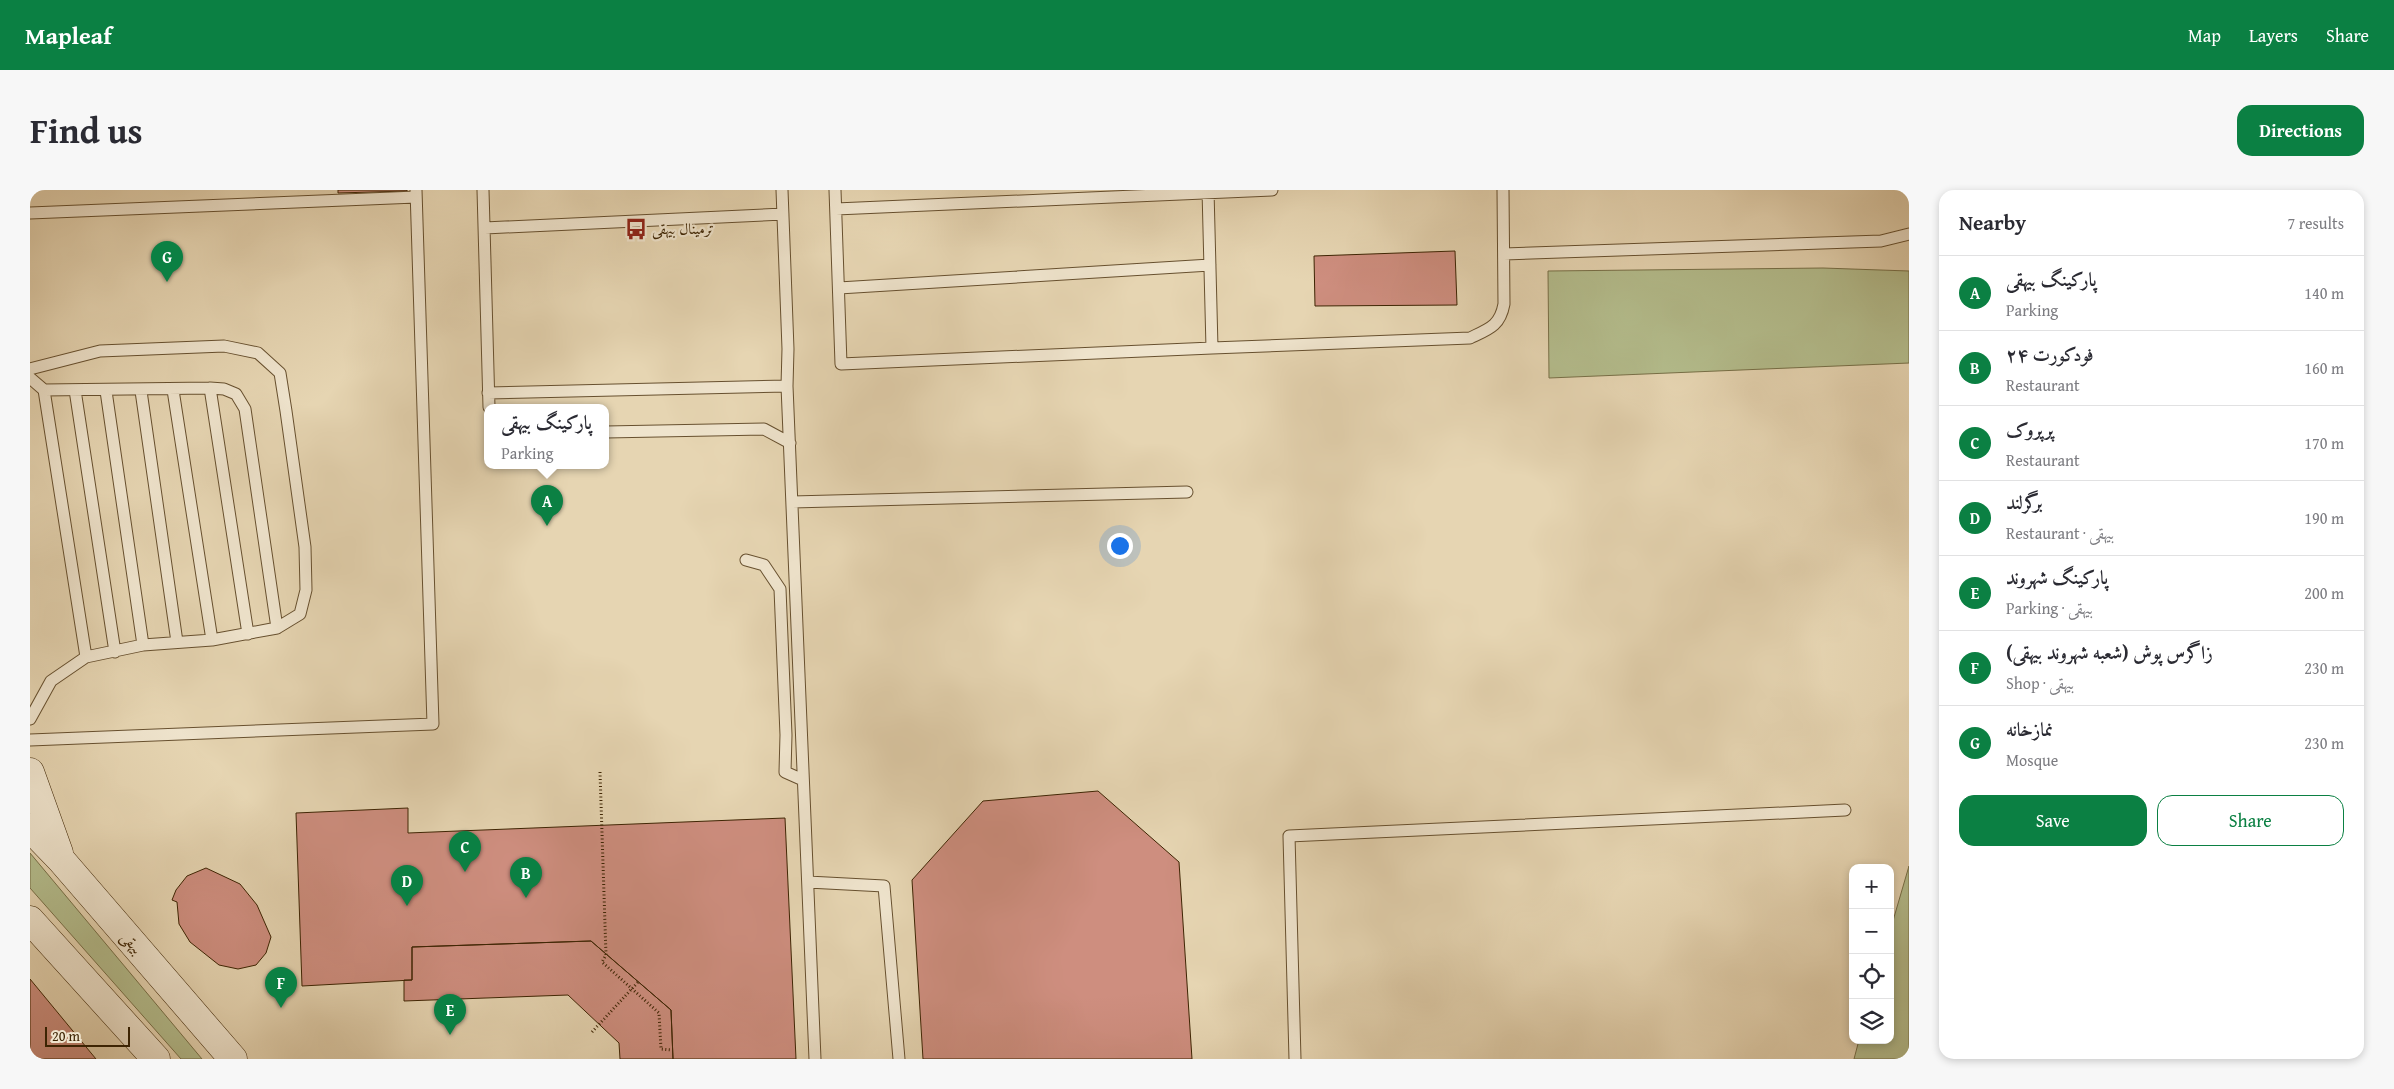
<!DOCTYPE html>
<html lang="en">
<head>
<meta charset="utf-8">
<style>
	:root { --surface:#fff; --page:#f7f7f7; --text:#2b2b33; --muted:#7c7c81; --line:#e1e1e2; --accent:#0b8043 }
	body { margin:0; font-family:"Gentium Book Plus",Amiri,serif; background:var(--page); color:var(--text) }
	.controls { position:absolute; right:15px; bottom:15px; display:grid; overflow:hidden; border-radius:10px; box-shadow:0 2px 8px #0003 }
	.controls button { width:45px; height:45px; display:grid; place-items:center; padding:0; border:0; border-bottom:1px solid var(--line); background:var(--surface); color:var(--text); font:25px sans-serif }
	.scale { position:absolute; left:15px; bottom:12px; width:85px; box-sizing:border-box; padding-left:5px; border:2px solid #3d2403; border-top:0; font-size:14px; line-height:18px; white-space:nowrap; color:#3d2403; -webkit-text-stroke:4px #efe4cd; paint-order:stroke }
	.you { position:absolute; left:1089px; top:355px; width:18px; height:18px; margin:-12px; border:4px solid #fff; border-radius:50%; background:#1a73e8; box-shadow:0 0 0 8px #1a73e833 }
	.badge { display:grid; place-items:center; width:32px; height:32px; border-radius:50%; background:var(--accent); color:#fff; font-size:16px; font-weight:700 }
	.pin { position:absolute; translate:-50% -41px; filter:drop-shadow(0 1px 2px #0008) }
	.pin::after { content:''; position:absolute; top:26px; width:18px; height:15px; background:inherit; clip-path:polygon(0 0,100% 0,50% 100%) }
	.popup { position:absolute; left:454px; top:214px; width:125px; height:65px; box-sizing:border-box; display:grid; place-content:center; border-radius:10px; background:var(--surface); filter:drop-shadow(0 1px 4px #0005); font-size:16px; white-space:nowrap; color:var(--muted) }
	.popup b { font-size:19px; color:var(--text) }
	.popup::after { content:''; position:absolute; left:50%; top:100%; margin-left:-10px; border:10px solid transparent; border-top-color:var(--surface) }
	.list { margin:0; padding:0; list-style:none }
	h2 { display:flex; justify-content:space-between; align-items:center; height:65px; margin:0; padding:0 20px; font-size:21px }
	h2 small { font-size:16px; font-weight:400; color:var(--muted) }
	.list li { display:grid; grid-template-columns:32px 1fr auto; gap:15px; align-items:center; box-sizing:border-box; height:75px; padding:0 20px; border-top:1px solid var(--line) }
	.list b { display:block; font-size:19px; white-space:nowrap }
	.list p { margin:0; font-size:16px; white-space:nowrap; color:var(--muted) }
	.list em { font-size:16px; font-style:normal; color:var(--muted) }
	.actions { display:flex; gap:10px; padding:15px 20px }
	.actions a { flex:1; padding:11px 0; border:1px solid var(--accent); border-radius:15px; text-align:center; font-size:18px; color:var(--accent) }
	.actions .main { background:var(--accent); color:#fff }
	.icon { flex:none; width:28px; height:28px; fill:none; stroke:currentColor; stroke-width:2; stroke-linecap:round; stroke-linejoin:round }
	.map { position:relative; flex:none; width:1879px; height:869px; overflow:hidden; border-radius:15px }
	header { display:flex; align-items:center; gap:30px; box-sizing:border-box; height:70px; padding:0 25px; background:var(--accent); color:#fff }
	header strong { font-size:24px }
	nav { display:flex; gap:28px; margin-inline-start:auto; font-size:18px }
	.intro { display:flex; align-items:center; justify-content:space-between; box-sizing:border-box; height:120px; padding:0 30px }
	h1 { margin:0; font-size:35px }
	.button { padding:12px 22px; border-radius:15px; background:var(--accent); color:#fff; font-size:18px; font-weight:700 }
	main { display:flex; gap:30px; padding:0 30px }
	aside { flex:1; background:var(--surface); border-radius:15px; box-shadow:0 2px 8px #0003 }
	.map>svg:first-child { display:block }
	.green { fill:#b4bd8d; stroke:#787048 }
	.building { fill:#ce8e7f; stroke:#3d2403 }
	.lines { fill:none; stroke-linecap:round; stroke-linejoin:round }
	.lane-casing { stroke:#67502f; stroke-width:13 }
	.secondary-casing { stroke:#3d2403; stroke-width:29 }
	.path { stroke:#3d2403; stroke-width:3; stroke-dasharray:1 2.5; stroke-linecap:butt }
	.lane { stroke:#efe4cd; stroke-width:11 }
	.secondary { stroke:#efe4cd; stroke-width:28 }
	.labels { text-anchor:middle; stroke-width:4.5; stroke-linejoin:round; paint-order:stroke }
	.poi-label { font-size:15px; fill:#3d2403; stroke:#efe4cd; text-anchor:start }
	.street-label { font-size:15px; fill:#3d2403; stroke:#efe4cd }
</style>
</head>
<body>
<header>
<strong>Mapleaf</strong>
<nav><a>Map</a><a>Layers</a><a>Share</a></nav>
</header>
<div class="intro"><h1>Find us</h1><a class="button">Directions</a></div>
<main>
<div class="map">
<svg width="1879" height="869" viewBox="0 0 1879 869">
	<rect width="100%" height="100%" fill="#e6d5b2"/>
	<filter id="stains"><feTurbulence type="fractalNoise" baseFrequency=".004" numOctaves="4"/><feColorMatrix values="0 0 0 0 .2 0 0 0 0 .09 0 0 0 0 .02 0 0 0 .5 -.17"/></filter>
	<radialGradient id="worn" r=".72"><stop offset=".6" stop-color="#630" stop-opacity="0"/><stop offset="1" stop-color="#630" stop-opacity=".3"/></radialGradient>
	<!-- green -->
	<path class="green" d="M1793,78L1879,81V173L1519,188L1518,81Z
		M0,663L172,869H151L0,698Z
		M1879,676V869H1824L1829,850H1860V741Z"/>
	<!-- building -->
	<path class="building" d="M308,0H377V1L308,3Z
		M1425,61L1427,115L1285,116L1284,66Z
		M1068,601L1149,672L1162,869H893L882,690L953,611Z
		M378,618V643L755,628L766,869H643L641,820L561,751L382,757V790L272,796L266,623Z
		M176,678L210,694L227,715L241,747L236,763L226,775L208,779L189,775L160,752L149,734L147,712L142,710L146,700L157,686Z
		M561,751L641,820L643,869H590L589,853L538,805L374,811V790H382V757Z
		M0,789L66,869H0Z"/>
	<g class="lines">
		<!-- lane casing -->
		<g class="lane-casing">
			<path id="lane" d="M453,0L459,217
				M752,0L758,159L757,196L785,869
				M805,0L811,174L1182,158
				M1178,0L1182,158L1440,148C1459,139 1470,136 1474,114L1473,0
				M806,19L1242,0
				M0,23L386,7
				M455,38L753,24
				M1474,64L1851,51L1879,44
				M809,98L1180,75
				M0,179L70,161L194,156L228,163L250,183L256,221L275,357L276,400L270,424L247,438L182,450L113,455L56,467L21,491L0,529
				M0,188L14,200L180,198L194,199L206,204L215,219L247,438
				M180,198L218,444
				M14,200L56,467
				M45,200L85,462
				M143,200L182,450
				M76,201L113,455
				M111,201L147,452
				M458,203L757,196
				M576,242L734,239L760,253
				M762,312L1157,302
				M716,370L734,375L750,399L756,545L755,582L773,590
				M0,550L403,534L386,0
				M778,692L854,696L869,869
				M1265,869L1259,646L1815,620"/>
		</g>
		<!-- secondary casing -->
		<g class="secondary-casing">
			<path id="secondary" d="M0,582L29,663
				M0,638L32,671L203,869
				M0,730L126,869"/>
		</g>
		<!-- path -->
		<path class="path" d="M570,582L576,765L572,772L629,823L631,859L642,860
			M562,842L609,791"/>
		<!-- lane -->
		<use href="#lane" class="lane"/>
		<!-- secondary -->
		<use href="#secondary" class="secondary"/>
	</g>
	<!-- icons -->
	<defs>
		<g id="bus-bare" transform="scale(1.725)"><path d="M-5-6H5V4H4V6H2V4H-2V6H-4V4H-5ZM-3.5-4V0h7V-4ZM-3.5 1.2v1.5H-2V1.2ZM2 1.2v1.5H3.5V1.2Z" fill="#8f2418" stroke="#efe4cd" stroke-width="2.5" paint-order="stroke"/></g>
	</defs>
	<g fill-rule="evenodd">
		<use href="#bus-bare" x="606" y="39"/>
	</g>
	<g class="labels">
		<!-- poi labels -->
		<g class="poi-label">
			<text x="622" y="44">ترمینال بیهقی</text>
		</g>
		<!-- street labels -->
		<g class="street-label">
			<text transform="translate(102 753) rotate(49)" y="5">بیهقی</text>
		</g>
	</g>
	<rect width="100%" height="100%" filter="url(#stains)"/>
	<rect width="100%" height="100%" fill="url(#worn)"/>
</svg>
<div class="controls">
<button>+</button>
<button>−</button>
<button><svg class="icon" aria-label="locate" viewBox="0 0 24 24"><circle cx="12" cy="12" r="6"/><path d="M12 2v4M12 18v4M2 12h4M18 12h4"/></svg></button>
<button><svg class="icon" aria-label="layers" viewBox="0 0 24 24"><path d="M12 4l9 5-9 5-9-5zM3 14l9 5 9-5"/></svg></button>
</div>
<div class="scale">20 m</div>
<div class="you"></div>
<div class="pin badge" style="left:517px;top:336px">A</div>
<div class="popup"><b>پارکینگ بیهقی</b>Parking</div>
<div class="pin badge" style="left:496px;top:708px">B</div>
<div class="pin badge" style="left:435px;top:682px">C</div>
<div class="pin badge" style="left:377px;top:716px">D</div>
<div class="pin badge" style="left:420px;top:845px">E</div>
<div class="pin badge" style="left:251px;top:818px">F</div>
<div class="pin badge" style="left:137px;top:92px">G</div>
</div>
<aside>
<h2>Nearby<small>7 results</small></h2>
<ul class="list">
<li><span class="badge">A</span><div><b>پارکینگ بیهقی</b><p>Parking</p></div><em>140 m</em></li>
<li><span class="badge">B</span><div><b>فودکورت ۲۴</b><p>Restaurant</p></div><em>160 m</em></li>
<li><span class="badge">C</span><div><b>پرپروک</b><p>Restaurant</p></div><em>170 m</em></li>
<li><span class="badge">D</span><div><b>برگرلند</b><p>Restaurant · بیهقی</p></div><em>190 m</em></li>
<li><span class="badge">E</span><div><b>پارکینگ شهروند</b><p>Parking · بیهقی</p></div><em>200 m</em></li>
<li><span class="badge">F</span><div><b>زاگرس پوش (شعبه شهروند بیهقی)</b><p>Shop · بیهقی</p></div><em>230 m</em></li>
<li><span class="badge">G</span><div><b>نمازخانه</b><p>Mosque</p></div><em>230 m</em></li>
</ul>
<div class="actions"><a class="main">Save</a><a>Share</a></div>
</aside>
</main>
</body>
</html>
